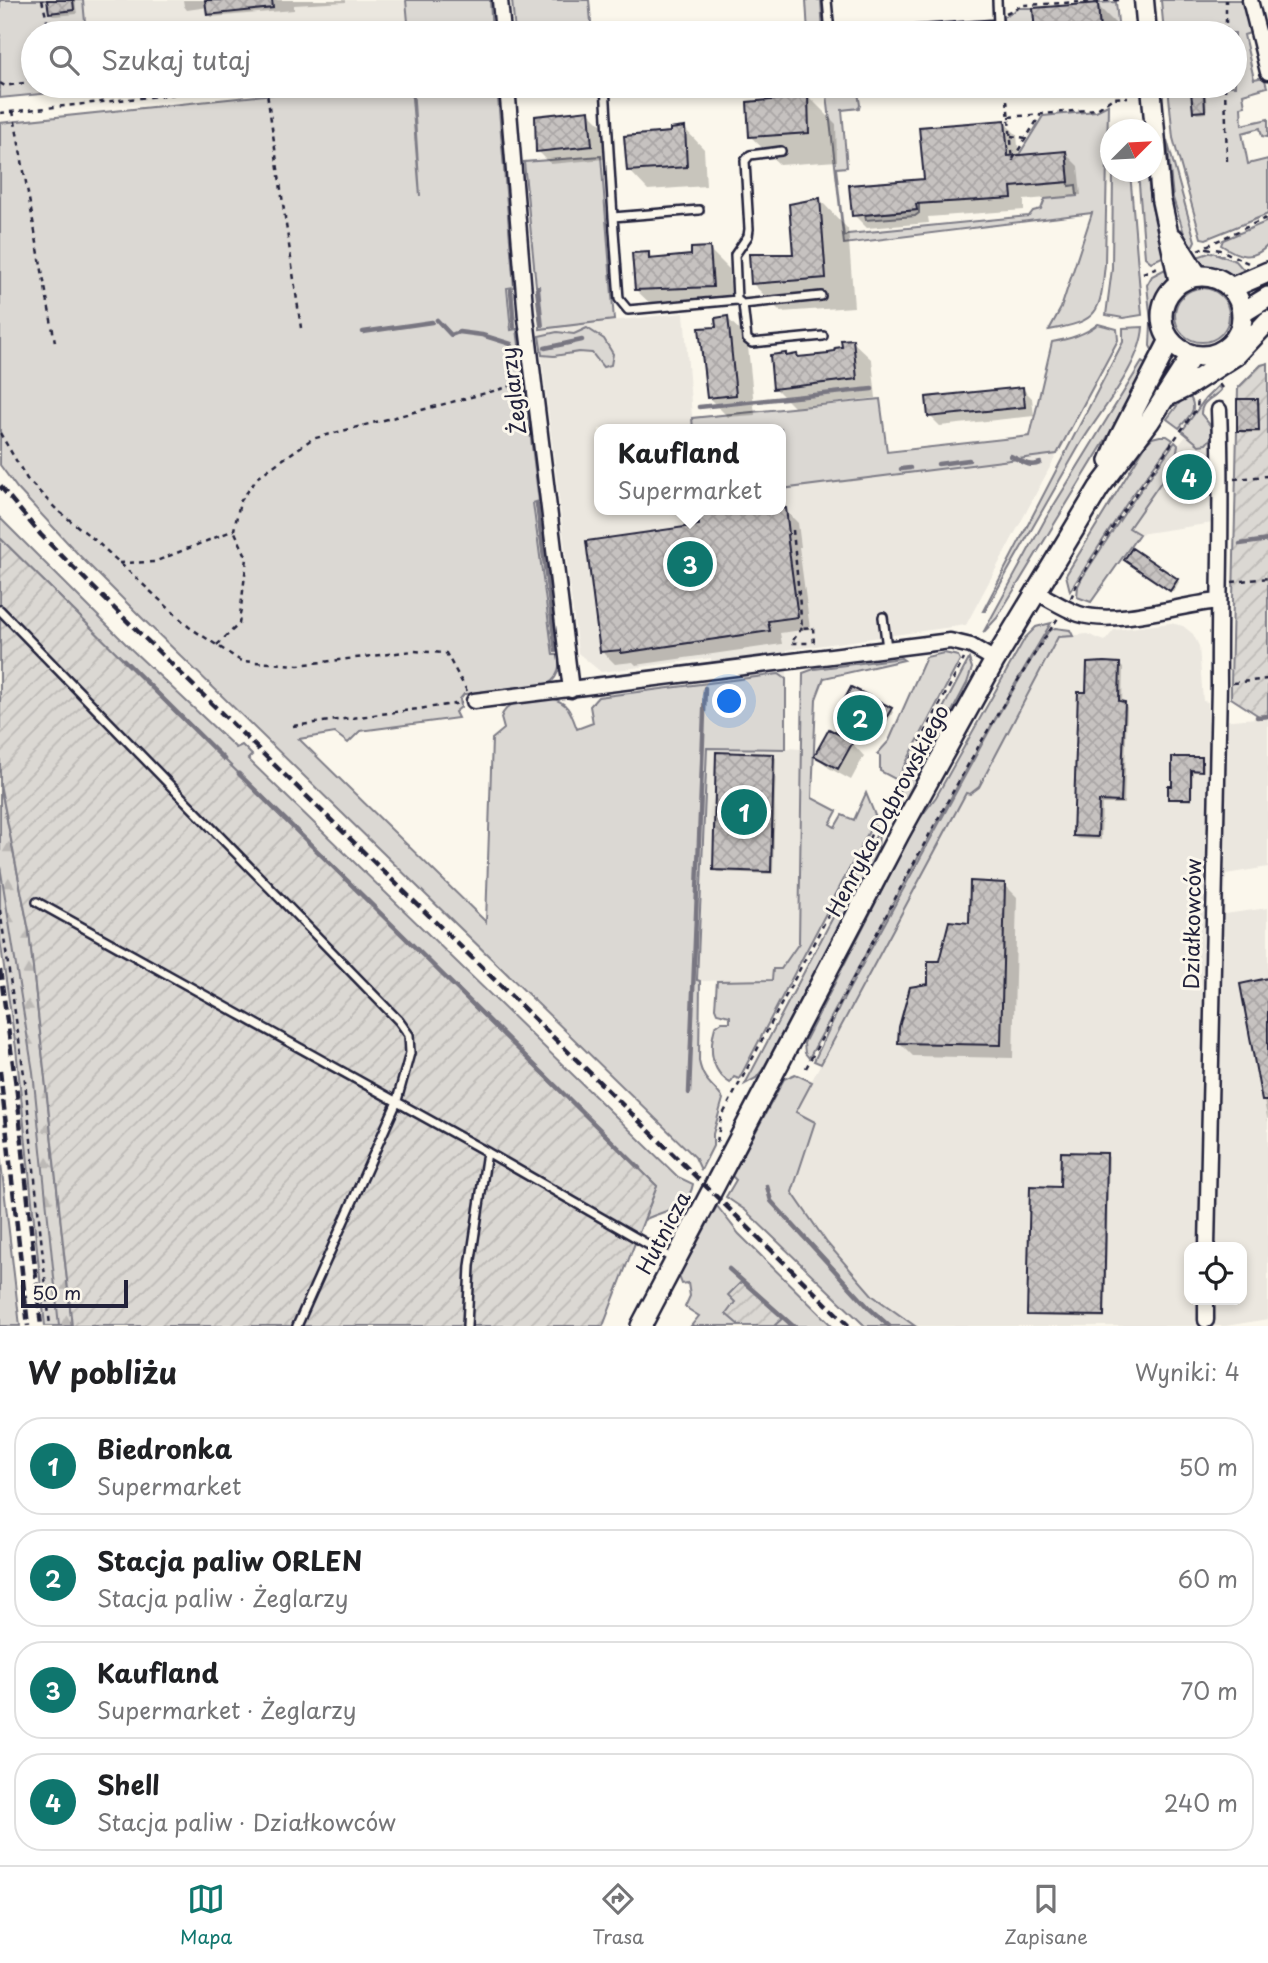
<!DOCTYPE html>
<html lang="pl">
<head>
<meta charset="utf-8">
<style>
	:root { --surface:#fff; --page:#f6f6f6; --text:#202124; --muted:#757577; --line:#e0e0e0; --accent:#0f766e }
	body { margin:0; font-family:"Playpen Sans",sans-serif; background:var(--page); color:var(--text) }
	.controls { position:absolute; right:21px; bottom:21px; display:grid; overflow:hidden; border-radius:14px; box-shadow:0 4px 10px #0003 }
	.controls button { width:63px; height:63px; display:grid; place-items:center; padding:0; border:0; border-bottom:2px solid var(--line); background:var(--surface); color:var(--text); font:35px sans-serif }
	.compass { position:absolute; left:1100px; top:119px; width:63px; height:63px; border-radius:50%; background:var(--surface); box-shadow:0 4px 10px #0003; rotate:66deg }
	.scale { position:absolute; left:21px; bottom:18px; width:107px; box-sizing:border-box; padding-left:7px; border:4px solid #22223b; border-top:0; font-size:19px; line-height:24px; white-space:nowrap; color:#22223b; -webkit-text-stroke:5px #fbf7ec; paint-order:stroke }
	.you { position:absolute; left:730px; top:702px; width:24px; height:24px; margin:-18px; border:5px solid #fff; border-radius:50%; background:#1a73e8; box-shadow:0 0 0 10px #1a73e833 }
	.badge { display:grid; place-items:center; width:46px; height:46px; border-radius:50%; background:var(--accent); color:#fff; font-size:23px; font-weight:700 }
	.pin { position:absolute; translate:-50% -50%; border:4px solid #fff; box-shadow:0 2px 7px #0006 }
	.popup { position:absolute; left:594px; top:424px; width:192px; height:91px; box-sizing:border-box; display:grid; place-content:center; border-radius:14px; background:var(--surface); filter:drop-shadow(0 2px 5px #0005); font-size:23px; white-space:nowrap; color:var(--muted) }
	.popup b { font-size:26px; color:var(--text) }
	.popup::after { content:''; position:absolute; left:50%; top:100%; margin-left:-14px; border:14px solid transparent; border-top-color:var(--surface) }
	.list { margin:0; padding:0; list-style:none }
	h2 { display:flex; justify-content:space-between; align-items:center; height:91px; margin:0; padding:0 28px; font-size:30px }
	h2 small { font-size:23px; font-weight:400; color:var(--muted) }
	.list li { display:grid; grid-template-columns:46px 1fr auto; gap:21px; align-items:center; box-sizing:border-box; height:98px; margin:0 14px 14px; padding:0 14px; border:2px solid var(--line); border-radius:28px }
	.list b { display:block; font-size:26px; white-space:nowrap }
	.list p { margin:0; font-size:23px; white-space:nowrap; color:var(--muted) }
	.list em { font-size:23px; font-style:normal; color:var(--muted) }
	.icon { flex:none; width:38px; height:38px; fill:none; stroke:currentColor; stroke-width:2; stroke-linecap:round; stroke-linejoin:round }
	.map { position:relative; flex:none; width:1268px; height:1326px; overflow:hidden }
	.search { position:absolute; background:var(--surface); box-shadow:0 4px 10px #0003; left:21px; right:21px; top:21px; height:77px; display:flex; align-items:center; gap:18px; box-sizing:border-box; padding:0 24px; border-radius:38px; color:var(--muted); font-size:26px }
	.sheet { height:539px; background:var(--surface) }
	nav { display:flex; justify-content:space-around; align-items:center; box-sizing:border-box; height:98px; border-top:2px solid var(--line); background:var(--surface); font-size:19px; color:var(--muted) }
	nav a { display:grid; justify-items:center; gap:4px }
	nav .on { color:var(--accent) }
	.map>svg:first-child { display:block }
	.built { fill:#ebe7df; fill-rule:evenodd }
	.grass { fill:#dbd8d3; stroke:#7e7d87; stroke-width:2 }
	.forest { fill:url(#forest-firs); stroke:#7e7d87; stroke-width:2 }
	.garden { fill:url(#garden-furrows); stroke:#7e7d87; stroke-width:2 }
	.shadow { fill:#0003 }
	.lines { fill:none; stroke-linecap:round; stroke-linejoin:round }
	.stream { stroke:#787681; stroke-width:4.5 }
	.building { fill:url(#building-cross-hatch); stroke:#22223b; stroke-width:2 }
	.service-casing { stroke:#22223b; stroke-width:12 }
	.minor-casing { stroke:#22223b; stroke-width:19 }
	.tertiary-casing { stroke:#22223b; stroke-width:23 }
	.secondary-casing { stroke:#22223b; stroke-width:24 }
	.path { stroke:#22223b; stroke-width:2.5; stroke-dasharray:5 5; stroke-linecap:butt }
	.service { stroke:#fbf7ec; stroke-width:7 }
	.minor { stroke:#fbf7ec; stroke-width:14 }
	.tertiary { stroke:#fbf7ec; stroke-width:18 }
	.secondary { stroke:#fbf7ec; stroke-width:19 }
	.rail { stroke:#22223b; stroke-width:4.5; stroke-dasharray:10 5; stroke-linecap:butt }
	.labels { text-anchor:middle; stroke-width:6; stroke-linejoin:round; paint-order:stroke }
	.street-label { font-size:21px; fill:#22223b; stroke:#fbf7ec }
</style>
</head>
<body>
<div class="map">
<svg width="1268" height="1326" viewBox="0 0 1268 1326">
	<defs>
		<pattern id="forest-firs" width="22" height="20" patternUnits="userSpaceOnUse" patternTransform="scale(1.75)"><rect width="22" height="20" fill="#dbd8d3"/><path d="M5 1l3.5 6h-7zM16 11l3.5 6h-7z" fill="#bcb9b6"/></pattern>
		<pattern id="garden-furrows" width="10" height="10" patternUnits="userSpaceOnUse" patternTransform="scale(1.75)"><rect width="10" height="10" fill="#dbd8d3"/><path d="M-1 1l2-2M0 10L10 0M9 11l2-2" fill="none" stroke="#bcb9b6"/></pattern>
		<pattern id="building-cross-hatch" width="8" height="8" patternUnits="userSpaceOnUse" patternTransform="scale(1.75)"><rect width="8" height="8" fill="#c6c2c0"/><path d="M0 0l8 8M0 8l8-8" fill="none" stroke="#aaa6a6"/></pattern>
	</defs>
	<rect width="100%" height="100%" fill="#fbf7ec"/>
	<filter id="ink" filterUnits="userSpaceOnUse"><feTurbulence type="fractalNoise" baseFrequency=".0143" numOctaves="2"/><feDisplacementMap in="SourceGraphic" scale="14" xChannelSelector="R" yChannelSelector="G"/><feConvolveMatrix kernelMatrix="1 2 1 2 8 2 1 2 1" color-interpolation-filters="sRGB"/></filter>
	<g filter="url(#ink)">
		<!-- built -->
		<path class="built" d="M83,0H406L408,33H86Z
			M684,313L693,429H599V510H781V489L1057,454L966,625L787,650L786,748L803,749L799,943L772,980L697,981L711,658L601,672L578,653L538,329Z
			M1187,435L1191,439L1213,436V523L1139,534L1129,528L1170,469L1176,456L1178,446Z
			M1171,623L1183,626L1193,634L1199,646L1203,701L1208,702V722L1268,717V867L1226,874L1225,914L1268,908V1319L1226,1326H915L873,1296L827,1243L792,1192L815,1123L795,1112L966,792L979,787L1058,637L1087,634L1105,641L1114,630ZM1189,1247H1242V1300H1189Z"/>
		<!-- grass -->
		<path class="grass" d="M0,0H83L86,33H33V86H92V89L0,98Z
			M406,0H490L492,33H409Z
			M512,0H589L592,33H515Z
			M806,0H821L823,33H808Z
			M1161,0H1245L1253,32L1244,35L1254,79L1264,77L1267,87L1243,94L1245,106L1241,107L1242,125L1268,119V137L1262,136L1260,128L1242,133L1248,164L1268,159V214L1206,239L1201,238L1173,138L1168,86H1235V33H1164Z
			M1116,2L1119,33H1100L1098,3Z
			M1019,8H1033L1035,33H974L1004,31L1003,17Z
			M351,86H411L420,196L413,86H497L514,287L507,288L511,330L517,329L539,501L533,503L553,655H559C560,664 560,674 552,681C542,689 479,694 464,694L460,699L461,707L455,712L458,718L360,731L348,743L335,733L299,739L486,922L492,739L504,729L501,718C506,698 535,700 551,698C569,703 571,713 577,729L593,723L590,706L598,697L779,674L786,679V749L707,748L697,980L700,981L699,1061C703,1082 713,1084 723,1099L713,1134V1146L701,1170L695,1157L145,621L78,554L17,488L0,465V123Z
			M826,86H857L860,105L859,108L842,110L847,167L836,168L844,237L848,234L1029,216L1033,211L1041,209L1045,199L1077,196L1076,185L1069,186L1066,151L1015,161L1043,116L1096,111L1108,105L1105,264C1100,313 1100,321 1049,330L1061,308L1092,213L844,244Z
			M1167,140L1195,241L1193,245L1188,246L1173,198Z
			M601,156L614,320L540,329V326H543L539,286H536L524,162Z
			M1113,172H1130L1142,315L1123,318L1106,315L1112,269Z
			M1138,172H1147L1152,208L1167,255L1151,262L1145,257Z
			M916,204H919V213L915,216L866,220L865,215L916,210Z
			M1268,221V245C1252,262 1238,256 1221,245L1223,240Z
			M1212,252L1236,261L1249,276C1228,279 1210,273 1194,258Z
			M1171,266C1170,284 1159,294 1158,310C1156,331 1166,333 1155,355L1150,346L1151,322L1147,285L1152,276Z
			M1175 315a27 27 0 1 1 54 0a27 27 0 1 1-54 0Z
			M1098,324L1117,329L1118,340L1057,454L781,489V429H693L692,418L880,399L887,452L1030,436L1052,342C1069,339 1084,335 1098,324Z
			M1143,327C1141,365 1098,414 1078,448C1047,502 1016,557 985,611H983L1123,342V328Z
			M587,328L604,339L613,354L611,365L603,367L592,353L579,352L554,356L542,355L539,336L557,332L574,334Z
			M1142,362L1150,367L997,618L983,633L1046,518Z
			M1218,386L1221,390C1213,399 1201,400 1201,414L1210,425L1213,436L1206,444L1199,445L1182,431L1205,399Z
			M1187,393C1200,409 1190,415 1179,428L1167,419Z
			M1160,436H1167L1173,440L1129,500L1070,591L1066,575L1147,443L1152,438Z
			M1175,442L1178,445L1176,456L1170,469L1129,528L1139,534L1091,602L1077,597L1078,586L1082,578L1127,509Z
			M0,518L132,650L236,748L242,745L252,755L248,759L678,1177L693,1184C689,1209 664,1210 644,1220L657,1186L0,538Z
			M1051,623C966,765 889,912 809,1058L805,1053L804,1043L917,822L936,797L1025,638L1036,627Z
			M1055,628L1070,630L1073,636L1058,637L979,787L970,794L966,793L821,1064L814,1061L841,1004L994,722L1048,632Z
			M944,653L958,656L960,660L897,780L880,771V756L877,754L889,741L926,657Z
			M901,658L904,660L824,678L816,699L812,798L837,811L830,824L835,827L842,815L854,820L866,793L876,818L739,1079L734,1077L730,1083C710,1070 709,1049 715,1027L722,1022H730V1016L717,1013L715,1008L717,981L772,980L773,969H781L799,943L803,673L814,669Z
			M969,659L972,668L967,683L897,816L890,817L888,813Z
			M0,784L72,1326H45L16,1048L0,940Z
			M879,830L878,851L872,864L763,1069L756,1078L745,1084Z
			M795,1074L812,1082L796,1112L815,1122L792,1192L827,1243L873,1296L915,1326H865L745,1210L726,1197L736,1180L732,1176L784,1079Z
			M0,1154L20,1326H0Z
			M717,1206L739,1234L832,1326H691L699,1316L685,1307L690,1296L688,1283L682,1284L679,1276Z"/>
		<!-- forest -->
		<path class="forest" d="M0,784L29,931L72,1326H59L33,1072L0,866Z"/>
		<!-- garden -->
		<path class="garden" d="M1268,363V717L1262,718L1231,698V683L1238,388L1261,365Z
			M0,538L657,1186L603,1326H72L29,931L0,784Z
			M742,1281L784,1317L774,1326H740L726,1314L735,1302L728,1295Z"/>
		<!-- shadow -->
		<path class="shadow" d="M49,0H75L77,14L54,16L50,12Z
			M183,0H346V2L294,5V10L212,17L208,14V7L187,10L184,6Z
			M1097,5L1117,25V33H1037L1035,10Z
			M1203,93L1206,96L1207,113L1197,114L1194,111Z
			M807,95L836,124L837,161L780,165L751,137L794,100Z
			M589,112L602,125L604,159L551,164L538,151Z
			M1004,122L1017,135L1019,157L1065,153L1078,166L1081,195L1024,200V210L928,217L929,223L867,228L854,215L926,180Z
			M685,129L704,149L706,186L648,190L629,170L672,133Z
			M820,200L848,229L854,307L781,312L752,283L795,255Z
			M709,249L729,269L731,306L656,309L636,290L648,253L655,260L693,257Z
			M727,318L747,337L755,415L728,417L709,398L718,328Z
			M852,341L872,360L876,398L794,407L775,388L785,355L788,358L799,359L830,356Z
			M1022,388L1032,398L1034,416L940,426L930,416Z
			M1258,400L1260,403V433H1242L1239,431Z
			M1176,486L1203,490L1206,492L1198,502Z
			M720,510H760L763,513L785,510L798,523L801,547H799L810,629L780,633L782,644L636,665L633,662L615,664L602,651L701,527L699,512Z
			M1128,563L1177,580L1179,582L1173,592Z
			M1120,665L1123,668L1122,703L1127,707L1124,804H1102L1101,840L1078,839L1075,836L1087,694Z
			M845,708L890,709L893,712L884,728Z
			M852,743L864,756L851,780L829,768L816,755Z
			M774,756L776,758L773,874L717,872L715,870Z
			M1174,759H1202L1204,762V772H1193L1192,801L1172,800L1170,798L1173,788Z
			M1004,884L1017,897L1013,1058L913,1056L900,1043L941,962Z
			M1268,980V1122L1242,985Z
			M1106,1155L1109,1157L1105,1318L1032,1316L1029,1314L1062,1188Z"/>
		<g class="lines">
			<!-- stream -->
			<path class="stream" d="M537,289L541,324
				M511,290L514,327
				M437,320L451,335L459,332L482,335L511,344
				M363,332L432,322
				M545,348L582,340
				M699,407L872,389
				M1011,456C1022,461 1029,468 1040,463
				M938,464L969,460
				M901,469L910,468
				M537,504L556,651
				M1240,544L1268,540
				M124,660L224,759
				M1257,717L1268,716
				M239,774L639,1168
				M689,1093L705,688
				M767,1186L771,1201L869,1308L889,1326
				M729,1269L793,1326"/>
		</g>
		<!-- building -->
		<path class="building" d="M47,0H73L74,10L49,13Z
			M205,0H272L273,8L207,15Z
			M1098,3L1100,33H1035L1033,8Z
			M1191,92H1204L1205,111L1193,112Z
			M808,94L809,133L749,137L747,102L792,98V95Z
			M589,110L592,146L536,152L535,116Z
			M1005,120L1008,156L1066,151L1069,182L1011,187L1012,198L916,204L917,210L852,216L849,185L924,179L919,127Z
			M685,127L687,167L627,171L624,136L670,132V129Z
			M820,198L826,278L751,284L749,254H793L789,204Z
			M710,247L713,287L635,290L632,253L649,252V259L691,255V248Z
			M728,316L736,395L707,398L699,328L716,327L715,318Z
			M853,339L857,379L773,389L770,355L786,353V356L797,354L798,357L828,354V352L834,351L835,348L842,347L841,340Z
			M1023,387L1025,407L928,417L926,397Z
			M1237,399H1258L1259,431H1237Z
			M1181,472L1204,489L1195,501L1172,484Z
			M786,508L789,534L787,535L798,617L768,621L770,631L621,653V650L600,652L586,541L699,525L697,511H757Z
			M1132,548L1178,579L1170,591L1124,560Z
			M1104,662L1120,663L1119,701L1125,702L1121,802L1099,801L1098,837L1073,836L1078,692H1086L1087,663Z
			M851,687L892,708L881,727L841,706Z
			M829,729L853,742L838,769L814,756Z
			M716,752L774,754L771,872L713,870Z
			M1172,757H1202V771L1191,770V799H1168V786H1172Z
			M970,881L1005,883L1001,1045L898,1043L899,1027L910,987L928,984V961H939L949,921L969,923Z
			M1268,978V1101H1262L1240,984Z
			M1061,1152L1107,1153L1104,1316L1027,1315L1030,1186L1060,1187Z"/>
		<g class="lines">
			<!-- service casing -->
			<g class="service-casing">
				<path id="service" d="M827,0L830,33
					M871,33L998,24L997,0
					M605,86L613,217L699,210
					M613,217L619,299L628,310L737,300
					M821,296L743,304L747,339L752,343L823,336
					M740,302L737,300L735,255L748,236L749,229L745,161L750,155L781,151
					M0,610L399,1021L409,1035L410,1053L396,1104L297,1326
					M883,617L887,648
					M37,902L487,1152L675,1260
					M467,1326L470,1266L487,1152"/>
			</g>
			<!-- minor casing -->
			<g class="minor-casing">
				<path id="minor" d="M500,0L503,33
					M1250,0L1268,72
					M507,86L526,318L571,690
					M1036,592C1050,599 1064,609 1079,614C1116,626 1179,605 1218,601
					M474,701L950,641L971,646L995,660
					M1207,1247L1219,685C1218,593 1223,501 1219,410
					M1206,1320V1300"/>
			</g>
			<!-- tertiary casing -->
			<g class="tertiary-casing">
				<path id="tertiary" d="M1144,0L1147,33
					M1151,86L1161,199L1179,283
					M1174,238L1198,276"/>
			</g>
			<!-- secondary casing -->
			<g class="secondary-casing">
				<path id="secondary" d="M1162 316a40 40 0 1 1 80 0a40 40 0 1 1-80 0Z
					M1231,288L1268,272
					M1242,313L1268,297
					M1164,398L1186,387L1236,355L1268,321
					M1110,461L1120,437L1170,340
					M641,1326L899,834L995,660L1099,488L1149,422L1192,355"/>
			</g>
			<!-- path -->
			<path class="path" d="M42,0L50,33
				M1006,13L1023,5L1120,0
				M1226,33V0
				M0,83L5,86L24,83L33,73
				M49,86L51,93
				M266,86L301,328
				M1225,86L1227,163
				M1007,100L1013,161
				M13,111L55,342
				M0,113L250,86
				M1009,117L1097,109L1113,98L1128,97
				M1011,136L1026,138
				M1013,159L1041,114
				M1206,248L1221,250L1248,263
				M1198,250L1268,217
				M1143,273L1160,266
				M1219,384L1225,392
				M0,433L27,479L57,510L95,540L189,627L241,661L298,665L413,651L446,653L467,691
				M1234,479L1268,476
				M793,530L802,628L813,627L814,646
				M119,563L154,562L234,530L240,502L259,476L312,439L520,384
				M1232,582L1268,578
				M1071,598L1077,584L1120,516L1197,408L1198,398
				M802,628L791,643H811
				M217,645L239,624L247,558L234,530
				M1233,683L1268,679
				M293,726L462,703
				M0,910L25,1081L50,1326
				M806,1068C887,916 963,760 1058,618
				M717,1142L721,1118L964,659"/>
			<!-- service -->
			<use href="#service" class="service"/>
			<!-- minor -->
			<use href="#minor" class="minor"/>
			<!-- tertiary -->
			<use href="#tertiary" class="tertiary"/>
			<!-- secondary -->
			<use href="#secondary" class="secondary"/>
			<!-- rail -->
			<path class="rail" d="M0,486L41,535L117,611L849,1326
				M0,970L17,1093L41,1326
				M0,1071L28,1326"/>
		</g>
	</g>
	<g class="labels">
		<!-- street labels -->
		<g class="street-label">
			<text transform="translate(514 391) rotate(-97)" y="7">Żeglarzy</text>
			<text transform="translate(888 811) rotate(-62)" y="7">Henryka Dąbrowskiego</text>
			<text transform="translate(1193 924) rotate(-89)" y="7">Działkowców</text>
			<text transform="translate(664 1233) rotate(-62)" y="7">Hutnicza</text>
		</g>
	</g>
</svg>
<div class="controls">
<button><svg class="icon" aria-label="locate" viewBox="0 0 24 24"><circle cx="12" cy="12" r="6"/><path d="M12 2v4M12 18v4M2 12h4M18 12h4"/></svg></button>
</div>
<svg class="compass" viewBox="-18 -18 36 36"><path d="M0-13l5 13h-10z" fill="#e53935"/><path d="M0 13l5-13h-10z" fill="#757577"/></svg>
<div class="scale">50 m</div>
<div class="you"></div>
<div class="pin badge" style="left:744px;top:812px">1</div>
<div class="pin badge" style="left:860px;top:718px">2</div>
<div class="pin badge" style="left:690px;top:564px">3</div>
<div class="popup"><b>Kaufland</b>Supermarket</div>
<div class="pin badge" style="left:1189px;top:477px">4</div>
<div class="search"><svg class="icon" aria-label="search" viewBox="0 0 24 24"><circle cx="10" cy="10" r="6"/><path d="M15 15l6 6"/></svg>Szukaj tutaj</div>
</div>
<section class="sheet">
<h2>W pobliżu<small>Wyniki: 4</small></h2>
<ul class="list">
<li><span class="badge">1</span><div><b>Biedronka</b><p>Supermarket</p></div><em>50 m</em></li>
<li><span class="badge">2</span><div><b>Stacja paliw ORLEN</b><p>Stacja paliw · Żeglarzy</p></div><em>60 m</em></li>
<li><span class="badge">3</span><div><b>Kaufland</b><p>Supermarket · Żeglarzy</p></div><em>70 m</em></li>
<li><span class="badge">4</span><div><b>Shell</b><p>Stacja paliw · Działkowców</p></div><em>240 m</em></li>
</ul>
</section>
<nav>
<a class="on"><svg class="icon" aria-label="map" viewBox="0 0 24 24"><path d="M3 6l6-2 6 2 6-2v14l-6 2-6-2-6 2zM9 4v14M15 6v14"/></svg>Mapa</a>
<a><svg class="icon" aria-label="directions" viewBox="0 0 24 24"><path d="M12 3l9 9-9 9-9-9zM9 14v-3h6M13 9l2 2-2 2"/></svg>Trasa</a>
<a><svg class="icon" aria-label="saved" viewBox="0 0 24 24"><path d="M7 4h10v16l-5-4-5 4z"/></svg>Zapisane</a>
</nav>
</body>
</html>
